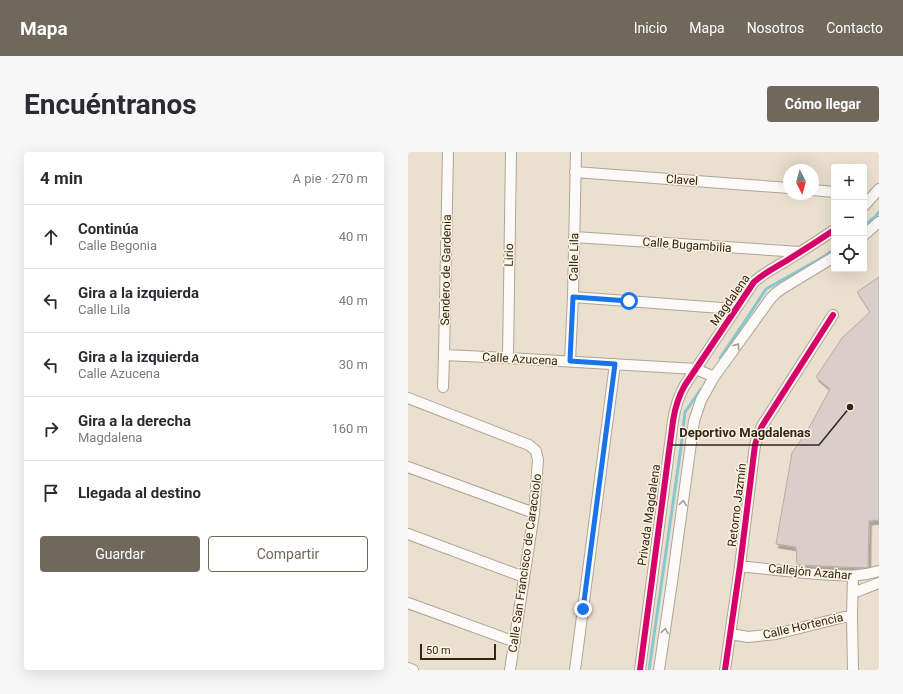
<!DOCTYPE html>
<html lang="es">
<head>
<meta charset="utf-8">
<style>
	:root { --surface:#fff; --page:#f7f7f7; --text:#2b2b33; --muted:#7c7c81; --line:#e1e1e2; --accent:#70685a }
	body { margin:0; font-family:Roboto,sans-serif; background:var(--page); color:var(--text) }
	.controls { position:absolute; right:12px; top:12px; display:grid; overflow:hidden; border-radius:4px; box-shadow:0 4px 16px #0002 }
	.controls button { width:36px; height:36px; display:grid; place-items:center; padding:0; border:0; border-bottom:1px solid var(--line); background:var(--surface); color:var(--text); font:20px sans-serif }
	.compass { position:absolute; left:375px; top:12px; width:36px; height:36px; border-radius:50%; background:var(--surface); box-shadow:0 4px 16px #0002; rotate:174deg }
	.scale { position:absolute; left:12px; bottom:10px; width:76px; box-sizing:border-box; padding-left:4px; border:2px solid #2e271b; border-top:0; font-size:11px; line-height:14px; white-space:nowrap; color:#2e271b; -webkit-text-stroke:3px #fef3df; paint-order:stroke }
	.stop { position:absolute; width:12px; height:12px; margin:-9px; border:3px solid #1a73e8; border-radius:50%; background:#fff }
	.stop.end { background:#1a73e8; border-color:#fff; box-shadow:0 1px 4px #0008 }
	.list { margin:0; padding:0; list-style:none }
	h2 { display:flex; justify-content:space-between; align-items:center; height:52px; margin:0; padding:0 16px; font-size:17px }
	h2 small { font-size:13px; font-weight:400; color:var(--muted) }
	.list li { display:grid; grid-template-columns:26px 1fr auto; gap:12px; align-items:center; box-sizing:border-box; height:64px; padding:0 16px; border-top:1px solid var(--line) }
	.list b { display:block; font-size:15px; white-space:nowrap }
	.list p { margin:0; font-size:13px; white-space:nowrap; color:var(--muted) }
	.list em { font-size:13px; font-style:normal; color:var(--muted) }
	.actions { display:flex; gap:8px; padding:12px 16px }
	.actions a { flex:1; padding:9px 0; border:1px solid var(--accent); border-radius:4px; text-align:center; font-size:14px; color:var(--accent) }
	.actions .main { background:var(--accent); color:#fff }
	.icon { flex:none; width:22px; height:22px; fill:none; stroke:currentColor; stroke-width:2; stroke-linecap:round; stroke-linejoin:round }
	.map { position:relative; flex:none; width:471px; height:518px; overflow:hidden; border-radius:4px }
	header { display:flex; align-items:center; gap:24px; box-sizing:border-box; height:56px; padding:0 20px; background:var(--accent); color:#fff }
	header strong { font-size:19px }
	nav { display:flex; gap:22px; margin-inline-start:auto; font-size:14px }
	.intro { display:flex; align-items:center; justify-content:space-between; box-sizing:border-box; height:96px; padding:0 24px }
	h1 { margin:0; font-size:28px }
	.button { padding:10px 18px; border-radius:4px; background:var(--accent); color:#fff; font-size:14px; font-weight:700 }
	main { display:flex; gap:24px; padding:0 24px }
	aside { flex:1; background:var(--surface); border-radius:4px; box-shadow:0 4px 16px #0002 }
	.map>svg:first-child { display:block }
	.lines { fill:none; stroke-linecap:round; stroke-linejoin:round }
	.stream { stroke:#89c7cf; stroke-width:3 }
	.building { fill:#daceca; stroke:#b7aca7; filter:url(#shadow) }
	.minor-casing { stroke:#ada597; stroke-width:12 }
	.minor { stroke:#fcfaf8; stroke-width:10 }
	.cycleway-casing { stroke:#fef3df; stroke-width:8 }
	.cycleway { stroke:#d6006c; stroke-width:6 }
	.oneway { stroke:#9f9b95 }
	.route { stroke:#1a73e8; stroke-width:5 }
	.labels { text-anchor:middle; stroke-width:3; stroke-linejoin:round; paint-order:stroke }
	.street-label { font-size:12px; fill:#2e271b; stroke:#fef3df }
	.leader { fill:none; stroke:#2e271b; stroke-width:1.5 }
	.callout-dot { fill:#2e271b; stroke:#fef3df; stroke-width:1.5 }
	.callout-label { font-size:13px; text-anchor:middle; font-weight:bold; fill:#2e271b; stroke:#fef3df; stroke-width:3; stroke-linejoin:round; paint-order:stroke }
</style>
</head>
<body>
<header>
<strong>Mapa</strong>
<nav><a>Inicio</a><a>Mapa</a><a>Nosotros</a><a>Contacto</a></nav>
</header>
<div class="intro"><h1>Encuéntranos</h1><a class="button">Cómo llegar</a></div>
<main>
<aside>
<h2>4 min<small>A pie · 270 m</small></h2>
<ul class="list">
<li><svg class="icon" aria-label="ahead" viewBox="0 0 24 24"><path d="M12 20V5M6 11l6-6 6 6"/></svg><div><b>Continúa</b><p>Calle Begonia</p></div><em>40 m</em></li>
<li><svg class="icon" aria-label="left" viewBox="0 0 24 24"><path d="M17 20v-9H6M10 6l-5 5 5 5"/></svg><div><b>Gira a la izquierda</b><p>Calle Lila</p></div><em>40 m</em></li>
<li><svg class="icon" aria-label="left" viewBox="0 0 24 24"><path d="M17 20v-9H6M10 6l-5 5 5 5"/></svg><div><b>Gira a la izquierda</b><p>Calle Azucena</p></div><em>30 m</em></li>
<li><svg class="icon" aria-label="right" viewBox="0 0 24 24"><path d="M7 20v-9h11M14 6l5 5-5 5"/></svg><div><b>Gira a la derecha</b><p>Magdalena</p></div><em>160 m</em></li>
<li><svg class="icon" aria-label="arrive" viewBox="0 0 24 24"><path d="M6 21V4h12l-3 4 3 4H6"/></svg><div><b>Llegada al destino</b></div></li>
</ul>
<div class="actions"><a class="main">Guardar</a><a>Compartir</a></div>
</aside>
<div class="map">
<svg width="471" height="518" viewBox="0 0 471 518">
	<defs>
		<filter id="shadow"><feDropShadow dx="2.5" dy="4" stdDeviation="0" flood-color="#0004"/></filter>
	</defs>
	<rect width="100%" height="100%" fill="#ebe0cf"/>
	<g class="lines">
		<!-- stream -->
		<path class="stream" d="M456,74L467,65L471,60
			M312,206L339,166L358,137L417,104L426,97
			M241,518L273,295L277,260L293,237"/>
	</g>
	<!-- building -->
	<path class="building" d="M471,125V368L461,369L460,416L389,413L388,395L368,392L384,301L402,274L422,237L408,225L434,186L462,160L449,140Z"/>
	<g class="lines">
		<!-- minor casing -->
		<g class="minor-casing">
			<path id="minor" d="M167,20L381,36
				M405,38L426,40
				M456,54L471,37
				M456,83L471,70
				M166,85L392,100
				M165,145L327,157
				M36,203L100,206L288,217L306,225
				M100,206L103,0
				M162,209L165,145L168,0
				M35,235L36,203L40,0
				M0,246L121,293L128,299L130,308L126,361L102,518
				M0,315L126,361
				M0,382L116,425
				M332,414C358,417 384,420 409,422C432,423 449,426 471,419
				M445,441L471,431
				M0,451L107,490
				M323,482L340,485L368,482L444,463
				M0,516L5,518
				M167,518L207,212
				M232,518L265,269C267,256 270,245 277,233L346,130C356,121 366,116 378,109C394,99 410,89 426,78
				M251,518L264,430L286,269L293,248L306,225L363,146L368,141L375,136L426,105
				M317,518L332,414L347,293L350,283L354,274L425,163
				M445,518L444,463L445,425"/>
		</g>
		<!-- minor -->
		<use href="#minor" class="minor"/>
		<!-- cycleway casing -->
		<g class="cycleway-casing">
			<path id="cycleway" d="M232,518L265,269C267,256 270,245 277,233L346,130C356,121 366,116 378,109C394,99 410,89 426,78
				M317,518L332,414L347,293L350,283L354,274L425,163"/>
		</g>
		<!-- cycleway -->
		<use href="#cycleway" class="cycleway"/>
	</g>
	<!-- one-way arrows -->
	<defs><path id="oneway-chevron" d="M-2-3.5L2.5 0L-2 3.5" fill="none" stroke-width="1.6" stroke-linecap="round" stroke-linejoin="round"/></defs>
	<g class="oneway">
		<use href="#oneway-chevron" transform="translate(329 194) rotate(-54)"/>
		<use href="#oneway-chevron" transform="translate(275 351) rotate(-82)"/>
		<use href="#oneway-chevron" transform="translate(257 479) rotate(-81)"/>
	</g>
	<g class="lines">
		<!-- route -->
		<path class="route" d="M175,457L207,212L162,209L165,145L221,149"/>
	</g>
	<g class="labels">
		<!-- street labels -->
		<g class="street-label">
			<text transform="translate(274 28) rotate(4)" y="4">Clavel</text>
			<text transform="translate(279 93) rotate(4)" y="4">Calle Bugambilia</text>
			<text transform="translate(101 103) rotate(-89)" y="4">Lirio</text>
			<text transform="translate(166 105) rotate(-89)" y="4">Calle Lila</text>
			<text transform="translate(38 118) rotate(-89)" y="4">Sendero de Gardenia</text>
			<text transform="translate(322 148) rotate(-55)" y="4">Magdalena</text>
			<text transform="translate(112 207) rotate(3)" y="4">Calle Azucena</text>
			<text transform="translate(329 353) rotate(-83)" y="4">Retorno Jazmín</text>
			<text transform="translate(241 363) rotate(-82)" y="4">Privada Magdalena</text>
			<text transform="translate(117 411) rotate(-82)" y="4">Calle San Francisco de Caracciolo</text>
			<text transform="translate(402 420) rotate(5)" y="4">Callejón Azahar</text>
			<text transform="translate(395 474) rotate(-13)" y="4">Calle Hortencia</text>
		</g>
	</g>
	<!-- callouts -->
	<path class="leader" d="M442 255L411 293H263"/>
	<circle class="callout-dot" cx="442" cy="255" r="4"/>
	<g class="callout-label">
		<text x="337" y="285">Deportivo Magdalenas</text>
	</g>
</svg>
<div class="controls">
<button>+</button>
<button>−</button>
<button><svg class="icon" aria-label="locate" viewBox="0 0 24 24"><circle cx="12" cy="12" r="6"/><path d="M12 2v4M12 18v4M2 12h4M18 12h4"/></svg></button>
</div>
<svg class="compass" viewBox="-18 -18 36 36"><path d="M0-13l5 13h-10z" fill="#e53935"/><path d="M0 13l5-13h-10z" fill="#7c7c81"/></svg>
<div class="scale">50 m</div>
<div class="stop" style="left:221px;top:149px"></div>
<div class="stop end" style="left:175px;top:457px"></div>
</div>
</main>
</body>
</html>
